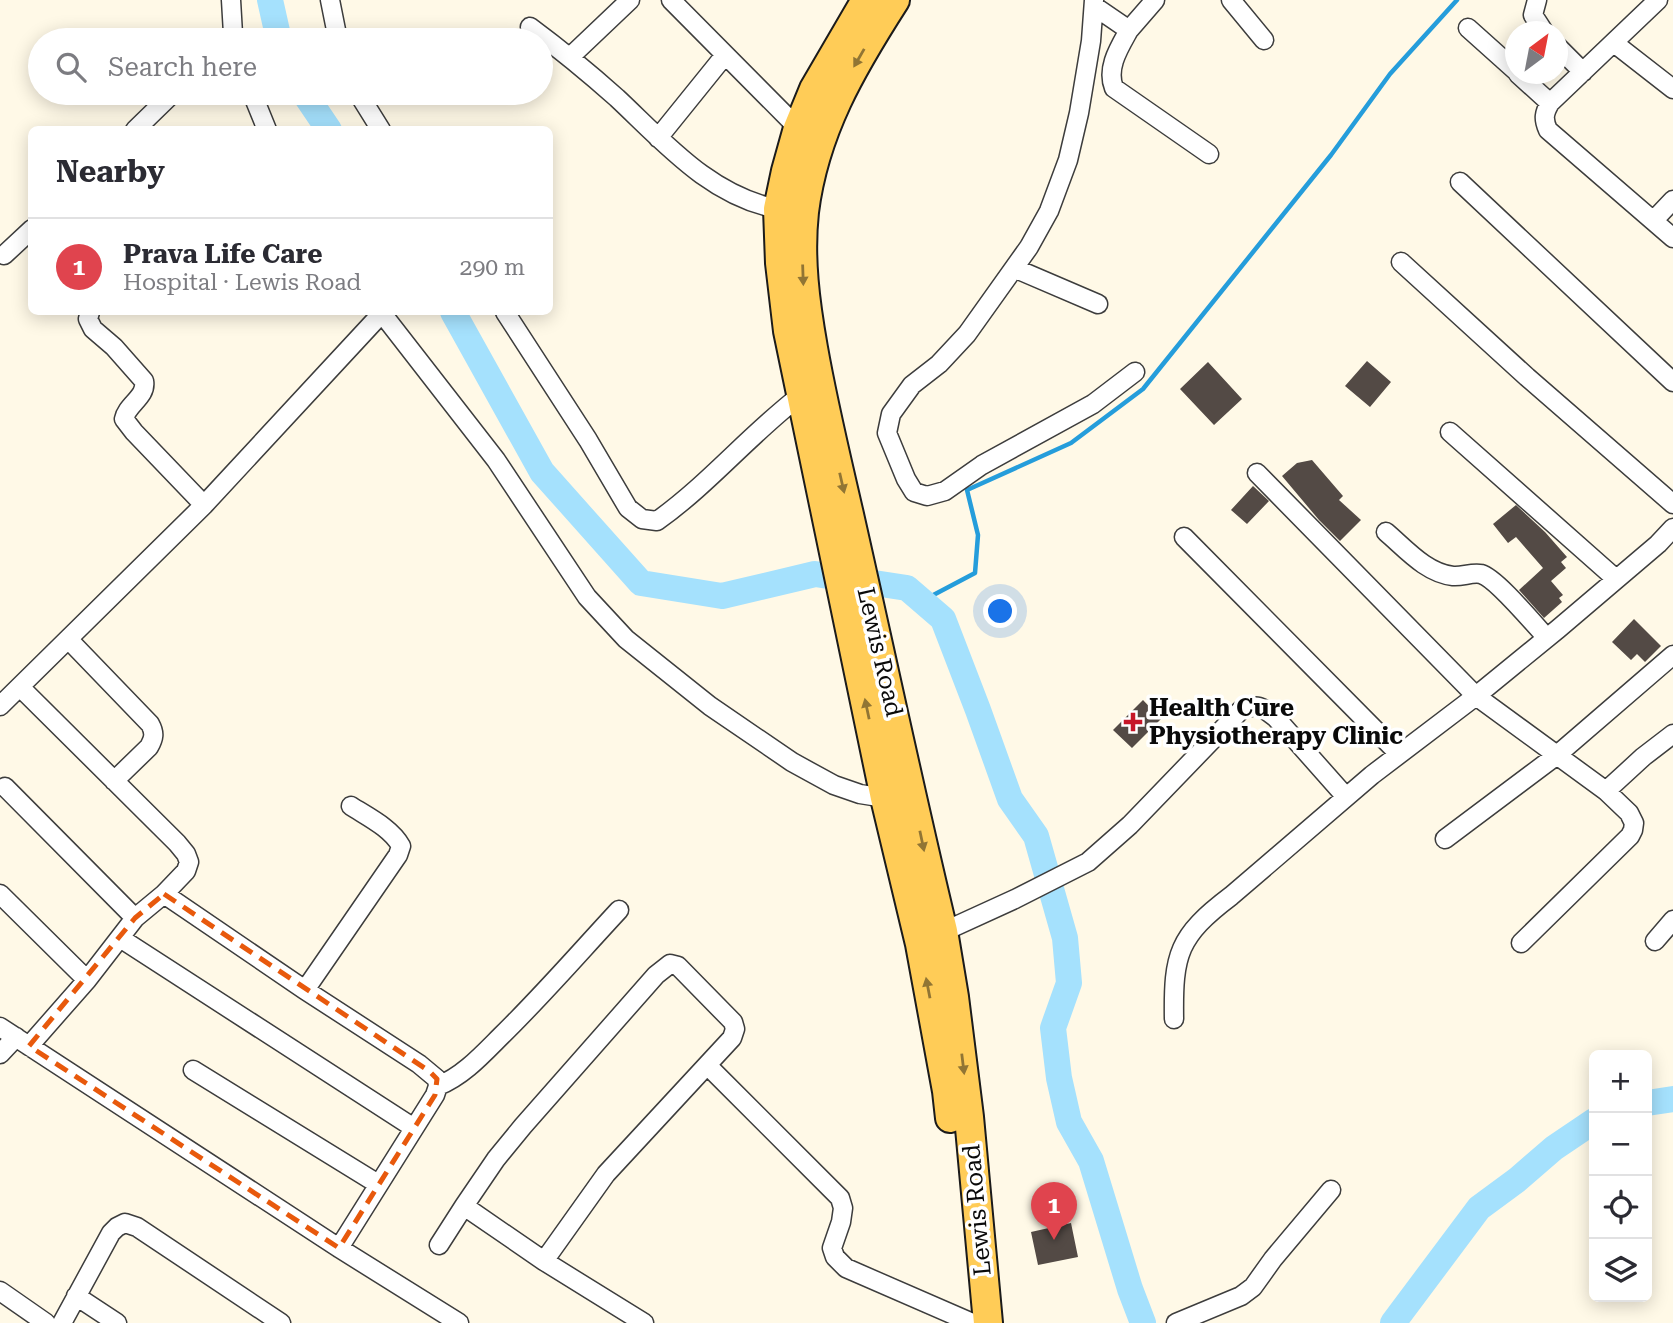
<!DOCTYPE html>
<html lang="en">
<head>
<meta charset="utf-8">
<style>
	:root { --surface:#fff; --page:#f2f2f3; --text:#2b2b33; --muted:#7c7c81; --line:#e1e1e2; --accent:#7c3aed }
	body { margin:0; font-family:"Roboto Serif",serif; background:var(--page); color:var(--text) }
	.controls { position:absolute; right:21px; bottom:21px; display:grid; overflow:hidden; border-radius:10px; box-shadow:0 4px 18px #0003 }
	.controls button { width:63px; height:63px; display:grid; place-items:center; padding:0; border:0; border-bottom:2px solid var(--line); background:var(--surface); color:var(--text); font:35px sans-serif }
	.compass { position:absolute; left:1505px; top:21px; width:63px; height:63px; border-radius:50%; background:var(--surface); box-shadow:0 4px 18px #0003; rotate:32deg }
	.you { position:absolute; left:1001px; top:612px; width:24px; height:24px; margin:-18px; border:5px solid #fff; border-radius:50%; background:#1a73e8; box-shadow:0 0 0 10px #1a73e833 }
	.badge { display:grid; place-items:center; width:46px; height:46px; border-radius:50%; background:var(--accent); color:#fff; font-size:23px; font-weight:700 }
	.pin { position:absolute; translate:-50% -58px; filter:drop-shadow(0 2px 4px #0008) }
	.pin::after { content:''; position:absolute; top:37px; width:24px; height:21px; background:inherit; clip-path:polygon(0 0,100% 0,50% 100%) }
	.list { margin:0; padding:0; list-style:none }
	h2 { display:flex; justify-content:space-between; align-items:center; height:91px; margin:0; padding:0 28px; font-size:30px }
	h2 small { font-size:23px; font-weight:400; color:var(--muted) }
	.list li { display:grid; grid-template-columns:46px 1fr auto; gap:21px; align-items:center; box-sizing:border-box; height:98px; padding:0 28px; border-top:2px solid var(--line) }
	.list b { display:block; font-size:26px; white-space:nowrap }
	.list p { margin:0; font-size:23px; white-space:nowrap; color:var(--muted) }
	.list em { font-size:23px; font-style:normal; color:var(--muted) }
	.icon { flex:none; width:38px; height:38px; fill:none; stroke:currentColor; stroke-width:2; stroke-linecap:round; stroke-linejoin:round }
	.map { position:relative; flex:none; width:1673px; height:1323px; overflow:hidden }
	.search { position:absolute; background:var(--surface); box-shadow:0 4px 18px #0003; left:28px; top:28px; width:525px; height:77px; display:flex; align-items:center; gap:18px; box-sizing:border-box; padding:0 24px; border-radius:38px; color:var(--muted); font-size:26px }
	.panel { position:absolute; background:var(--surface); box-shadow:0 4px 18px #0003; left:28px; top:126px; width:525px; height:189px; border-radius:10px }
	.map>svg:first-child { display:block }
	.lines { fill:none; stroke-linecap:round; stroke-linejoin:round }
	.stream { stroke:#259ddb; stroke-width:4.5 }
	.river { stroke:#a5e1fd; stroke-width:26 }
	.building { fill:#534a45 }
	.minor-casing { stroke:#3d3d3d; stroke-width:21 }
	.primary-casing { stroke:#1b1b1b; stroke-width:32 }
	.minor { stroke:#fff; stroke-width:18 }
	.primary { stroke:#ffcc57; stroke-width:28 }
	.oneway { fill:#917534 }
	.marked { fill:none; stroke:#e8590c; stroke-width:5; stroke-dasharray:14 9; stroke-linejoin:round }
	.poi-dot { fill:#c61628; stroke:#fff; stroke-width:2.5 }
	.labels { text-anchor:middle; stroke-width:7; stroke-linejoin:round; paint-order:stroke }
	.street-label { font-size:24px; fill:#0a0a0a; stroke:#fff }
	.poi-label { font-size:24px; font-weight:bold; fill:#0a0a0a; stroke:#fff; text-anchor:start }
</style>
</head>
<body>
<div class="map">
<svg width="1673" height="1323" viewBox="0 0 1673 1323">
	<rect width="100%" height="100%" fill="#fff9e7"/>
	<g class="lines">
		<!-- stream -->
		<path class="stream" d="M922,601L975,573L978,535L967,490L1071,443L1143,389L1331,155L1390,74L1457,0"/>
		<!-- river -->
		<path class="river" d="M270,0L279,40
			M304,93L329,130
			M453,312L542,472L641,583L722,596L815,574L907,588L943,619L978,710L1010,799L1036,836L1065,938L1069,983L1053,1028L1059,1078L1069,1122L1091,1161L1130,1289L1143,1323
			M1647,1103L1673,1099
			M1393,1323L1479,1208L1517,1180L1554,1148L1594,1121"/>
	</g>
	<!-- building -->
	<path class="building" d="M1367,361L1391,382L1370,407L1345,386Z
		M1208,362L1242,399L1214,425L1180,389Z
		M1312,460L1343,496L1339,500L1361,520L1340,541L1319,520L1282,476L1297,463Z
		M1253,486L1269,501L1247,524L1231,510Z
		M1516,505L1545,532L1567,557L1561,562L1566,568L1551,581L1563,595L1559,598L1562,602L1544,618L1519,590L1543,568L1516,537L1508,543L1493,524Z
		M1634,619L1661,646L1645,662L1637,654L1631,660L1612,642Z
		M1143,700L1161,719L1132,748L1113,730Z
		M1071,1223L1078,1257L1038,1265L1031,1232Z"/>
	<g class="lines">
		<!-- minor casing -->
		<g class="minor-casing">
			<path id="minor" d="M231,0L233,34L236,40
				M330,0L338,40
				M671,0L798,128
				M1094,0L1091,41L1079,113L1068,160L1049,211L1029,247L967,334L939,364L912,385L891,414L887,433L906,479L914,492L927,496L945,491L982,465L1093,404L1135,372
				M1231,0L1264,40
				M1537,0L1533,15L1544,32
				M1658,0L1550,103C1544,113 1543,119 1548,130L1673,238
				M1094,6L1129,30C1119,48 1106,68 1114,88L1209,154
				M530,27C561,50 589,73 617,98C665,143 710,196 778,209
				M1468,28L1516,71
				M1129,30L1155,0
				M1614,43L1673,89
				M1558,47L1583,72
				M570,57L630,0
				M1518,74L1550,103
				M252,93L267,130
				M358,93L381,130
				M135,130L173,93
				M658,138L725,55
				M1460,182L1673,382
				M1654,220L1673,200
				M4,255L32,229
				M1401,262L1527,377L1673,504
				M1014,268L1098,304
				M90,312L88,319L93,329L114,347L144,381C147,397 127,404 124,419L134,432L204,505
				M381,312L496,460L587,597L626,639L710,706L792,762L834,785L860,794L885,798
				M505,312L588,440L628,508L642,519L657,521C709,484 750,434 801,395
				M1450,432L1616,579
				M1257,473L1476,696L1606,791L1629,813L1634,823L1633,830L1630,836L1521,943
				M1386,532C1406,549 1426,573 1453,576C1462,577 1472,572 1481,574C1496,578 1534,624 1547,638
				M1184,537L1399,754
				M69,640L150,724C155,733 154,738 149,747L114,781
				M20,687L177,843L186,854L189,862L186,871L164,894L135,918L87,980L29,1046
				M0,706L204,505L382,313
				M5,787L135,918
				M1606,791L1643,757L1673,734
				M1445,839L1557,755L1673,655
				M0,894L87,980
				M164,894L305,990L419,1064L437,1079L438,1086L435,1095L339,1248
				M934,936L1015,899L1088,862L1130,825L1241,710C1259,703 1262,707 1276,718L1346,797
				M120,938L414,1128
				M1655,941L1673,920
				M305,990L398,855L401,846C391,828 368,817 351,806
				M1174,1019C1173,954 1178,936 1231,896L1372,775L1476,696L1558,629L1658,544L1673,528
				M0,1027L339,1248L459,1323
				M0,1054L16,1037
				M707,1065L840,1198L843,1208L841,1222L832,1248L835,1257L846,1268L970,1322
				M193,1070L378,1184
				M438,1086C463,1076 482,1055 501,1036C542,996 580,952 619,910
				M464,1206L544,1261L644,1323
				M439,1245L464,1206L496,1159L523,1126L656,975L670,964L678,966L733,1022L735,1029L732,1038L606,1174L544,1261
				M0,1291L46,1323
				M76,1296L117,1323
				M62,1323L111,1233L117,1227L125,1223L137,1227L281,1323
				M1176,1323L1241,1296L1253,1287L1273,1259L1331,1190"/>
		</g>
		<!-- primary casing -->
		<g class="primary-casing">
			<path id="primary" d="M866,0L814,89L798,128L786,171L778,209L780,263L788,331L885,798L920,944L947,1091L950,1118
				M895,0C852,67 814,131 804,212C799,258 805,303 813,348C823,405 837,462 850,519C881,656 910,794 943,931L954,997L969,1117L988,1323"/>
		</g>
		<!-- minor -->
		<use href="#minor" class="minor"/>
		<!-- primary -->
		<use href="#primary" class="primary"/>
	</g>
	<!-- one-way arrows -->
	<defs><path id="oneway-solid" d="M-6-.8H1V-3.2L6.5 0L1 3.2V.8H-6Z" transform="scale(1.75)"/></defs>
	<g class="oneway">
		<use href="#oneway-solid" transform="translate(859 58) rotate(120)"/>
		<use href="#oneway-solid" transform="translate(803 275) rotate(88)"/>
		<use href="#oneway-solid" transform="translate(842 483) rotate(77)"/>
		<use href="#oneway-solid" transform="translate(867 709) rotate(-102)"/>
		<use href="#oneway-solid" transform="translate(922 841) rotate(78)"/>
		<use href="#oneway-solid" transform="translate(928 988) rotate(-101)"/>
		<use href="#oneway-solid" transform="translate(963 1064) rotate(83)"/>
	</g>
	<!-- marked area -->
	<path class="marked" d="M164,894L429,1071L437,1079L435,1095L339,1248L29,1046L135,918Z"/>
	<!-- markers -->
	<path class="poi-dot" d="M1129.5 711.5h7v7h7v7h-7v7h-7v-7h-7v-7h7z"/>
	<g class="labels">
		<!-- street labels -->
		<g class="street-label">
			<text transform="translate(880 652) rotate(77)" y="8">Lewis Road</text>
			<text transform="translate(977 1210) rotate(-95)" y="8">Lewis Road</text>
		</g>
		<!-- poi labels -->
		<g class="poi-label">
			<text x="1149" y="716">Health Cure<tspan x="1149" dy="28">Physiotherapy Clinic</tspan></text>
		</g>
	</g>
</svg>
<div class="controls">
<button>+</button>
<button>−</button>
<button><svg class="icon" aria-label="locate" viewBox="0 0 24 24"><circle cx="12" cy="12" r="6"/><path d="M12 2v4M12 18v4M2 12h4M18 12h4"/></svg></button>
<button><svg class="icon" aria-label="layers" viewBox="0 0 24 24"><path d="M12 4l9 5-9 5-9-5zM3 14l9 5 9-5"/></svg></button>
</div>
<svg class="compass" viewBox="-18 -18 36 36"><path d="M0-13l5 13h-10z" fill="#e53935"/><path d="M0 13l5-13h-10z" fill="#7c7c81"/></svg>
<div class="you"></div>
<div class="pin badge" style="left:1054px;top:1240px;background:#e0444e">1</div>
<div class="search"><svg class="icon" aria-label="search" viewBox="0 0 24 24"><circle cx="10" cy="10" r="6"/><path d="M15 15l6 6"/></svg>Search here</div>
<section class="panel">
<h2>Nearby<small></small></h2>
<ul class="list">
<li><span class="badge" style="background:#e0444e">1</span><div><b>Prava Life Care</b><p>Hospital · Lewis Road</p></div><em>290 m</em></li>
</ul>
</section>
</div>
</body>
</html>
